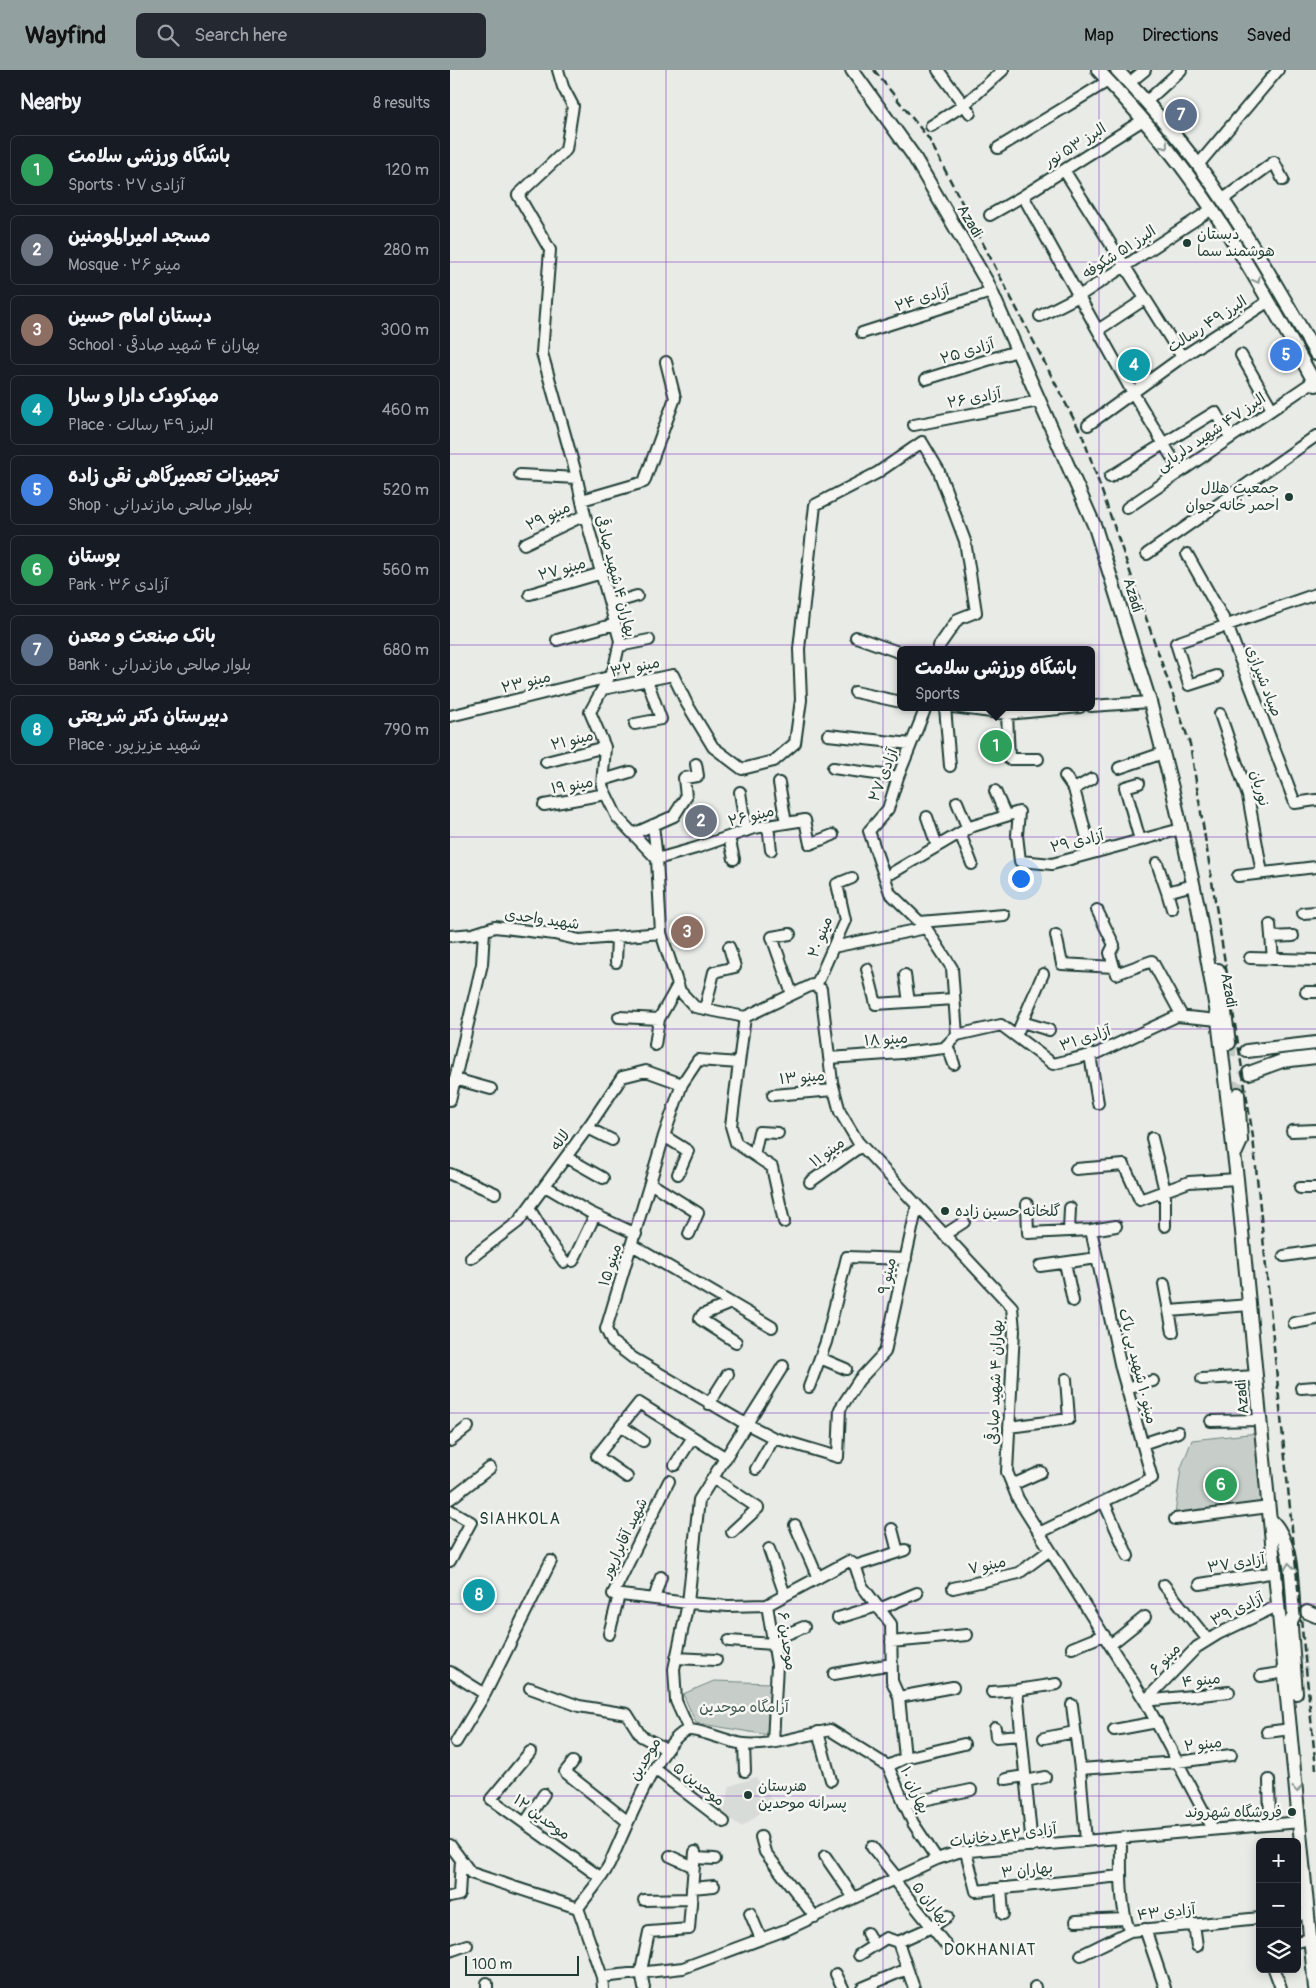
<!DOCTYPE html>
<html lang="en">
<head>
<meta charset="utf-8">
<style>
	:root { --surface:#171b24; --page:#242831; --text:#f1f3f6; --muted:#9ea1a6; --line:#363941; --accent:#92a19f }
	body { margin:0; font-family:Pangolin,"Playpen Sans Arabic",sans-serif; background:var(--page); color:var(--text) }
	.controls { position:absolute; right:15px; bottom:15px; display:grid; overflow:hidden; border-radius:8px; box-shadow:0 2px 12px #0003 }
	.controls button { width:45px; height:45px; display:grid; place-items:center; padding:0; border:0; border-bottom:1px solid var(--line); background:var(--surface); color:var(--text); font:25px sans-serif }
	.scale { position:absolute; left:15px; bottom:12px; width:114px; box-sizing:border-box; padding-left:5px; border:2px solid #1f3d34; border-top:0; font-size:14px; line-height:18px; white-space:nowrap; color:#1f3d34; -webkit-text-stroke:4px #f6f6f2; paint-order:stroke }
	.you { position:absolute; left:570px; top:808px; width:18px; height:18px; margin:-12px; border:4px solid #fff; border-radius:50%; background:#1a73e8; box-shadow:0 0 0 8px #1a73e833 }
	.badge { display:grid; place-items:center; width:32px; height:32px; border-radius:50%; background:var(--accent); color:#fff; font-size:16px; font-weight:700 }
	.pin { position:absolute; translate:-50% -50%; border:2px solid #fff; box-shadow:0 1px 5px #0006 }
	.popup { position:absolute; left:447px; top:576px; width:198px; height:65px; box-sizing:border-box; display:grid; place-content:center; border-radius:8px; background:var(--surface); filter:drop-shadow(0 1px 4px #0005); font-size:16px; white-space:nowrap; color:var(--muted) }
	.popup b { font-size:19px; color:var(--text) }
	.popup::after { content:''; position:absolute; left:50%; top:100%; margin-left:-10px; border:10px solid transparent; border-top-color:var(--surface) }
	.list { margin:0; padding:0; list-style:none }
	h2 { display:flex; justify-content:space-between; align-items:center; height:65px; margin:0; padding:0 20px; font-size:21px }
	h2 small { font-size:16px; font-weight:400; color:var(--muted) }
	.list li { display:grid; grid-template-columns:32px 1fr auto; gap:15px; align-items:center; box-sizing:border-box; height:70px; margin:0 10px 10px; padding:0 10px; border:1px solid var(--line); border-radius:8px }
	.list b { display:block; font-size:19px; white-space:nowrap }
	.list p { margin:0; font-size:16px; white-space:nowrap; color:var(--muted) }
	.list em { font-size:16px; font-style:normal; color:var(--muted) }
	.icon { flex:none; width:28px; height:28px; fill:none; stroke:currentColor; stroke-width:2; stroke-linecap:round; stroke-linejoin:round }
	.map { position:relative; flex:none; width:866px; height:1918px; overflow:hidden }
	header { display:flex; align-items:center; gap:30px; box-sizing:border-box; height:70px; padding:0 25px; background:var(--accent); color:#111 }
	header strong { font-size:24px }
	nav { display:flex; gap:28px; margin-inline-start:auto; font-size:18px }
	.search { width:350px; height:45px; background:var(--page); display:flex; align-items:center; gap:12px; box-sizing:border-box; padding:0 18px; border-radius:8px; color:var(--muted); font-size:19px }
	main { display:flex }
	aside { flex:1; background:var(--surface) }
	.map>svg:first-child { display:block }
	.built { fill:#d8dcd8 }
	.green { fill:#c7cec9; stroke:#73867e }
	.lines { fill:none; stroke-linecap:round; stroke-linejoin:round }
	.major-tunnel { stroke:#c1c8c3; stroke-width:12; stroke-dasharray:12 6; stroke-linecap:butt }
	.minor-casing { stroke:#1f3d34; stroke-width:14 }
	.major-casing { stroke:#1f3d34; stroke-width:16 }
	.minor { stroke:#f6f6f2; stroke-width:10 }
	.major { stroke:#f6f6f2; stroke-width:12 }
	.rail { stroke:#1f3d34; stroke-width:2.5; stroke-dasharray:8 4; stroke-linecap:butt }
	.oneway { stroke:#8a9a93 }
	.grid { fill:none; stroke:#7b2cbf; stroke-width:1; stroke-opacity:0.55 }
	.poi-dot { fill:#1f3d34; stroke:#f6f6f2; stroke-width:2 }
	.labels { text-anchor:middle; stroke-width:5; stroke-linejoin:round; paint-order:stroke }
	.street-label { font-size:15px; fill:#1f3d34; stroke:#f6f6f2 }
	.poi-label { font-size:15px; fill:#1f3d34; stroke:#f6f6f2; text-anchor:start }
	.park-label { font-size:15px; fill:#415a52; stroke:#f6f6f2 }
	.neighbourhood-label { font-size:16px; letter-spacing:1px; fill:#1f3d34; stroke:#f6f6f2 }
</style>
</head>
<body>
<header>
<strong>Wayfind</strong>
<div class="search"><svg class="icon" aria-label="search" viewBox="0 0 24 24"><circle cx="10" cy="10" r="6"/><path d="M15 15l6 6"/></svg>Search here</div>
<nav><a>Map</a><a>Directions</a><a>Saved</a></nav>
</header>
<main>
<aside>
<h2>Nearby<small>8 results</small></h2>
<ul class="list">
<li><span class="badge" style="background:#2e9e5b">1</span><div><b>باشگاه ورزشی سلامت</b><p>Sports · آزادی ۲۷</p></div><em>120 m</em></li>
<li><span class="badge" style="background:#6b7280">2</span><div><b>مسجد امیرالمومنین</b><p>Mosque · مینو ۲۶</p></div><em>280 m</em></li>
<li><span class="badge" style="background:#8d6e63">3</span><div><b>دبستان امام حسین</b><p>School · بهاران ۴ شهید صادقی</p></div><em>300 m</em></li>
<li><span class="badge" style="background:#0f9aa8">4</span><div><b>مهدکودک دارا و سارا</b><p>Place · البرز ۴۹ رسالت</p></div><em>460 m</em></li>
<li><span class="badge" style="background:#3f7fe0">5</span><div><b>تجهیزات تعمیرگاهی نقی زاده</b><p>Shop · بلوار صالحی مازندرانی</p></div><em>520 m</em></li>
<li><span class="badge" style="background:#2e9e5b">6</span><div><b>بوستان</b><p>Park · آزادی ۳۶</p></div><em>560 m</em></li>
<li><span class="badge" style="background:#5c6f8a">7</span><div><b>بانک صنعت و معدن</b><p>Bank · بلوار صالحی مازندرانی</p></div><em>680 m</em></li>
<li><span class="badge" style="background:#0f9aa8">8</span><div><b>دبیرستان دکتر شریعتی</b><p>Place · شهید عزیزپور</p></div><em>790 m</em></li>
</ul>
</aside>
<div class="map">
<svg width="866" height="1918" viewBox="0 0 866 1918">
	<rect width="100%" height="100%" fill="#e9ebe7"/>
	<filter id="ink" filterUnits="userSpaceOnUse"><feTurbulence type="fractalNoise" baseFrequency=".02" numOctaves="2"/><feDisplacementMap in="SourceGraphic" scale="10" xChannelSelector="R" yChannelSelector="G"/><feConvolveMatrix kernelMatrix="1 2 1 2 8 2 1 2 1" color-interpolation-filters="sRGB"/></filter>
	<g filter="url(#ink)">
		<!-- built -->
		<path class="built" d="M250,847L254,872L227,878L219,852Z
			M306,1707L323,1733L292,1757L273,1744L280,1716Z"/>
		<!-- green -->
		<path class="green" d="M808,1363L815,1432L725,1444L731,1398L742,1370Z
			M264,1611L320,1613L318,1665L246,1653L233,1624Z"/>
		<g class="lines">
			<!-- major-tunnel -->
			<path class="major-tunnel" d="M779,973L782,980L797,981
				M788,1024C789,1013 788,1008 799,1003"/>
			<!-- minor casing -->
			<g class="minor-casing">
				<path id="minor" d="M108,0L113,17L123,36L116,80L68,125L100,180L92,283L125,400L135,445L170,571L164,598L140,642L155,677L152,716L167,747L207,789L211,863L230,921L245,937L295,947L362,915L371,919L382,1012L390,1042L408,1072L562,1237L564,1260L557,1402L568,1429L695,1631L763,1759
					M488,0L520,43
					M679,13L695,0
					M696,32L731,0
					M481,56L514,35L553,0
					M548,78L658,11
					M748,95L828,0
					M614,100L732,287
					M573,126L680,318L730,401
					M772,130L824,92L833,110
					M540,145L573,126L693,50
					M590,246L629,226L762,139
					M648,260L695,229
					M412,263L541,222
					M791,285L822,339
					M476,309L567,281
					M464,355L589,331
					M638,355L732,287L819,231
					M70,405L127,408
					M660,407L765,342L780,367
					M132,430L194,412L225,328L216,292
					M677,438L864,311
					M74,474L135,445
					M697,484L866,366
					M737,484L777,555L845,733L866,730
					M80,524L152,503
					M160,534L187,526
					M406,567L451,583
					M107,570L165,554
					M169,576L199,570
					M767,606L739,615L726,573L866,524
					M153,619L223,605L237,634L263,677L292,699L324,691L345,673L351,630L349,579L365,435L427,403L472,372L488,399L515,471L526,542L508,549L489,576V580
					M405,622L451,632
					M641,636L700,632
					M476,637L448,707L438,739L419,761L440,823L476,858L502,898L507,965
					M495,637L500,696
					M503,637L557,644L630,637
					M557,644L559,689H588
					M770,644L798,726L812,803
					M0,646L159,607
					M185,654L211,649L197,610
					M378,665L461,674
					M96,692L155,677
					M383,698L448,707
					M669,698L713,683
					M615,706L624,719
					M153,710L180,702
					M329,713L336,753
					M689,713L675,717L690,770
					M545,721L556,746
					M290,722L296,761
					M507,732L518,759
					M94,735L156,724
					M477,747L487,776
					M203,755L207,789L246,778L304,758L355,750L360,774L383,765
					M318,756L321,780
					M510,763L522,794
					M183,764L224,746L236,727L234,708L248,706L246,694
					M279,767L284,789
					M641,783L624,719L642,709
					M707,793L717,822L743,815
					M442,803L520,757L569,742L567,765L570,791L602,794L731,759
					M788,806L866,797
					M717,822L722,839
					M647,840L664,875L660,883L666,904L702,891L732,946
					M853,843L866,842
					M470,852L554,845
					M820,854L823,889
					M340,864L322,867L342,924
					M606,865L612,894L664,897
					M0,866L23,864L45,857L104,864L130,870L211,863
					M821,867L843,866
					M383,877L476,858
					M800,888L866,890
					M166,892L167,867
					M417,899L426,934L504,929
					M455,905L459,932
					M366,916L395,850L387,814L402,808
					M856,922H866
					M255,939L264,902L285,897L279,877
					M169,947L209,949L228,915
					M295,947L289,993L248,990L232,1014L214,1066L156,1259L162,1272L183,1288L289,1350L324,1368L388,1387L390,1339L409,1310L435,1282L467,1136
					M572,952L599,960
					M566,966L593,904
					M205,975L209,949
					M497,975L504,994
					M640,985L648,1033
					M379,988L452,983L494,978L507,965L551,955L603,994L648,983L727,946L768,950
					M289,993L281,1056L286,1073L322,1097L334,1152
					M5,1009L41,1019
					M323,1025L384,1020
					M0,1030L32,894L34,861
					M138,1058L162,1070
					M842,1061L866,1060
					M214,1066L238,1081L228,1104
					M702,1068L715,1121V1156
					M304,1085L309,1062L328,1063
					M116,1087L153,1108
					M626,1099L674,1095L690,1130L739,1112L787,1109
					M0,1104L45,1123
					M360,1112L411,1076
					M200,1113L248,1143L239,1164
					M95,1116L139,1142L186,1164
					M850,1118H866
					M577,1134L578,1163L641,1160L671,1298L702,1408L589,1463
					M79,1138L99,1171L114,1192
					M641,1160L666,1156
					M619,1161L620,1138
					M494,1165L514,1152
					M182,1175L322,1257
					M834,1186L866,1181
					M21,1188L68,1152L141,1053L172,1007L196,1001L232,1014
					M123,1191L145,1145
					M615,1193L623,1231
					M590,1196L647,1188
					M714,1214L719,1241
					M281,1233L252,1245L250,1249L286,1272
					M844,1253L866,1249
					M723,1262L719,1241L800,1235
					M370,1288L396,1299
					M752,1309L806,1306
					M359,1317L376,1272L397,1187L456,1189
					M676,1318L703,1311
					M851,1318L866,1317
					M259,1334L278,1304
					M761,1351L811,1350
					M171,1356L193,1371
					M559,1357L619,1349L616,1309
					M0,1371L18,1357
					M692,1374L728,1362
					M225,1395L243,1367
					M306,1399L324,1368
					M177,1407L147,1386L189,1333L276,1388
					M263,1408L308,1438L282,1462
					M219,1411L163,1524L238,1533L249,1430L333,1296
					M562,1415L591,1402
					M0,1429L40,1398
					M654,1432L678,1486
					M0,1440L21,1452L0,1491
					M725,1449L819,1437
					M345,1455L368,1508
					M442,1459L448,1482
					M319,1479L335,1525
					M405,1496L455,1480
					M750,1514L826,1502
					M714,1515L758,1570
					M503,1518L569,1503L600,1480
					M204,1529L211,1507
					M317,1535L327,1595L323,1672
					M429,1539L467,1523
					M388,1548L427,1536
					M159,1564L169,1525
					M322,1570L354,1557
					M279,1571L323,1574
					M441,1572L517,1565
					M660,1575L695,1547
					M622,1578L654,1565
					M226,1588L266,1590
					M0,1602L35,1624L101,1491
					M384,1604L442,1594
					M811,1606L836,1602
					M80,1618L129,1636L177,1644L191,1666L216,1679
					M542,1622L567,1620
					M449,1627L503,1617
					M695,1631L747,1577L768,1564L829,1535
					M695,1631L779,1622
					M622,1635L630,1699L636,1771
					M545,1658L546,1667L571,1665
					M239,1660L226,1631L224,1599L238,1533L278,1536L317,1535L399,1491L405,1495L412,1516L441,1554L442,1611L449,1627L455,1688L438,1696
					M664,1660L707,1652
					M368,1662L381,1710
					M817,1662L841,1659
					M594,1668L625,1662
					M6,1672L35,1624
					M294,1675L295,1701
					M80,1682L41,1729L150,1807
					M455,1688L514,1674
					M123,1692L115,1702L177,1751
					M205,1699L274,1752
					M630,1699L728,1692L781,1685
					M556,1709L575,1706
					M819,1710L820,1754
					M576,1711L595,1707
					M454,1734L521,1720
					M75,1753L94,1724
					M311,1767L315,1782L365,1847
					M671,1768C671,1792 669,1839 680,1861L810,1848
					M0,1775L21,1803L128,1838
					M582,1776L567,1620L607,1614
					M422,1777L447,1808
					M516,1782L526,1821L671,1806
					M220,1786L244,1797
					M375,1786L404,1828
					M245,1788L265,1789
					M444,1810L496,1875
					M242,1818L264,1816
					M551,1818L553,1844
					M0,1827L9,1825L11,1790
					M194,1830L241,1829
					M128,1838C138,1824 151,1810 159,1795C171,1770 212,1664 239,1660C249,1659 281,1673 294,1674C317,1677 356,1665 380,1660L438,1696L463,1753L487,1789
					M128,1838L152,1907L153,1918
					M300,1843L311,1869
					M847,1845L858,1844
					M626,1851L676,1849
					M744,1854L747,1876
					M695,1859L715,1918
					M417,1863L424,1875
					M847,1872L860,1869
					M0,1881L17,1875
					M409,1885L436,1868L448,1872
					M631,1885L680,1861
					M824,1899L831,1918
					M386,1904L393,1918
					M152,1907L233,1898L338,1859L487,1789L508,1782L850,1752
					M37,1913V1918
					M585,1917V1918
					M194,1918L191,1901L199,1862L239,1859L245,1782
					M412,1918L457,1899
					M464,1918L448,1872L482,1857L498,1846"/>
			</g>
			<!-- major casing -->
			<g class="major-casing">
				<path id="major" d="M402,0L463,85L537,212L645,457L700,632L723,722L748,836L768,950L787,1109L865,1918
					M648,0C679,33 710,67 737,104C786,170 826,243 866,315
					M667,0C696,31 724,62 749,96C793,156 829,220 866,284
					M759,900H768L770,904L779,973
					M797,981L866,973
					M799,1003L832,991L866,987
					M786,1082L791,1071L788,1024
					M821,1450C844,1472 841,1515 844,1545L841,1551V1557L846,1623
					M857,1542L866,1546"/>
			</g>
			<!-- minor -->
			<use href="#minor" class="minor"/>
			<!-- major -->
			<use href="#major" class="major"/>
			<!-- rail -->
			<path class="rail" d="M424,0L479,69L633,367L740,674L803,1067L866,1699"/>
		</g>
		<!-- one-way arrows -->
		<defs><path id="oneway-chevron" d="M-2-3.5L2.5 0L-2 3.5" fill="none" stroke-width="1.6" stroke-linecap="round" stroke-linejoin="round" transform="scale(1.25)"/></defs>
		<g class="oneway">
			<use href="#oneway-chevron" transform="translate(715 76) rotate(51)"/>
			<use href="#oneway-chevron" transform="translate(807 210) rotate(61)"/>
			<use href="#oneway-chevron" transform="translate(839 1496) rotate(-96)"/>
			<use href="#oneway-chevron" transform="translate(847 1719) rotate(85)"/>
		</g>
	</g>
	<!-- grid -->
	<path class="grid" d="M216,0V1918M433,0V1918M649,0V1918M0,192H866M0,384H866M0,575H866M0,767H866M0,959H866M0,1151H866M0,1343H866M0,1534H866M0,1726H866"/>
	<!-- markers -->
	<g class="poi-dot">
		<circle cx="737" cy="173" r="5"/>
		<circle cx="839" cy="427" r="5"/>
		<circle cx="495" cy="1141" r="5"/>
		<circle cx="298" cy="1725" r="5"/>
		<circle cx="842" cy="1742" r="5"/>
	</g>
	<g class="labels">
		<!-- street labels -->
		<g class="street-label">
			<text transform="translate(625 75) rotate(-32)" y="5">البرز ۵۳ نور</text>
			<text transform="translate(520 151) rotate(60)" y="5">Azadi</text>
			<text transform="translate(669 182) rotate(-33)" y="5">البرز ۵۱ شکوفه</text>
			<text transform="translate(472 228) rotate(-18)" y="5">آزادی ۲۴</text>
			<text transform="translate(757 254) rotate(-33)" y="5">البرز ۴۹ رسالت</text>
			<text transform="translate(517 281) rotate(-17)" y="5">آزادی ۲۵</text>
			<text transform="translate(524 328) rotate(-11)" y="5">آزادی ۲۶</text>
			<text transform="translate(761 362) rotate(-34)" y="5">البرز ۴۷ شهید دلربایی</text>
			<text transform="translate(98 446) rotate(-26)" y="5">مینو ۲۹</text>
			<text transform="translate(112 499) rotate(-16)" y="5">مینو ۲۷</text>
			<text transform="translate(166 506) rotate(76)" y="5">بهاران ۴ شهید صادقی</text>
			<text transform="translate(683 525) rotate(73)" y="5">Azadi</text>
			<text transform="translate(185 597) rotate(-12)" y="5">مینو ۳۲</text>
			<text transform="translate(814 611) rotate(69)" y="5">صیاد شیرازی</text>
			<text transform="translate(76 612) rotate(-14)" y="5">مینو ۲۳</text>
			<text transform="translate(122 670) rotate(-14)" y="5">مینو ۲۱</text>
			<text transform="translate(433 705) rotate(-69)" y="5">آزادی ۲۷</text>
			<text transform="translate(122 715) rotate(-10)" y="5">مینو ۱۹</text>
			<text transform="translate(810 718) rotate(75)" y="5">نوریان</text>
			<text transform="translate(301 746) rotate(-14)" y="5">مینو ۲۶</text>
			<text transform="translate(627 771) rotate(-14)" y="5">آزادی ۲۹</text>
			<text transform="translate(92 849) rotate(8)" y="5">شهید واحدی</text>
			<text transform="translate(370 867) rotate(-69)" y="5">مینو ۲۰</text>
			<text transform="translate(779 920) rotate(80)" y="5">Azadi</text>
			<text transform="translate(635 968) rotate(-18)" y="5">آزادی ۳۱</text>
			<text transform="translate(436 969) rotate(-4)" y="5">مینو ۱۸</text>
			<text transform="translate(352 1007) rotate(-5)" y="5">مینو ۱۳</text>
			<text transform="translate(110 1070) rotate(-54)" y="5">لاله</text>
			<text transform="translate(377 1082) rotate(-36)" y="5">مینو ۱۱</text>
			<text transform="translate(160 1195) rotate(-72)" y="5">مینو ۱۵</text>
			<text transform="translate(437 1206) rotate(-78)" y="5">مینو ۹</text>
			<text transform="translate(688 1296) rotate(76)" y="5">مینو ۱۰ شهید بی باک</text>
			<text transform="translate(545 1312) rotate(-88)" y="5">بهاران ۴ شهید صادقی</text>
			<text transform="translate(792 1327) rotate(-95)" y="5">Azadi</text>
			<text transform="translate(174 1468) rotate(-64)" y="5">شهید آقابرارپور</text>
			<text transform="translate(786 1493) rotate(-9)" y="5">آزادی ۳۷</text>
			<text transform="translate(537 1495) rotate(-12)" y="5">مینو ۷</text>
			<text transform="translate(787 1539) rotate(-26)" y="5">آزادی ۳۹</text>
			<text transform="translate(337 1571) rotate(82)" y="5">موحدین ۶</text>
			<text transform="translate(715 1589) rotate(-46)" y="5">مینو ۶</text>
			<text transform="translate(751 1610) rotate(-6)" y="5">مینو ۴</text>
			<text transform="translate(753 1674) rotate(-7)" y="5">مینو ۲</text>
			<text transform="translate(195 1689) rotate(-59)" y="5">موحدین</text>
			<text transform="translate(249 1714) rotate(38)" y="5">موحدین ۵</text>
			<text transform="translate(465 1720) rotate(66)" y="5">بهاران ۱۰</text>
			<text transform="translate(92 1747) rotate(36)" y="5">موحدین ۱۲</text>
			<text transform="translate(553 1765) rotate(-7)" y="5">آزادی ۴۲ دخانیات</text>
			<text transform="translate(577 1800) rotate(-6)" y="5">بهاران ۳</text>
			<text transform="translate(481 1833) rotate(51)" y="5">بهاران ۵</text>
			<text transform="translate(716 1842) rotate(-6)" y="5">آزادی ۴۳</text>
		</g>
		<!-- poi labels -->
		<g class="poi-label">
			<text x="747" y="169">دبستان<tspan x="747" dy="17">هوشمند سما</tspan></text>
			<text x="829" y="423" text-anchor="end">جمعیت هلال<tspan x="829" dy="17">احمر خانه جوان</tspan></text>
			<text x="505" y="1146">گلخانه حسین زاده</text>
			<text x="308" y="1721">هنرستان<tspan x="308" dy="17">پسرانه موحدین</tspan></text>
			<text x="832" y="1747" text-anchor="end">فروشگاه شهروند</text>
		</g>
		<!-- park labels -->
		<g class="park-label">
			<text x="294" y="1642">آرامگاه موحدین</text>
		</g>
		<!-- neighbourhood labels -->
		<g class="neighbourhood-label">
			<text x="70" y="1454">SIAHKOLA</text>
			<text x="540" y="1885">DOKHANIAT</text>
		</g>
	</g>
</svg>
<div class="controls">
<button>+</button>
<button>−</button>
<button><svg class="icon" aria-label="layers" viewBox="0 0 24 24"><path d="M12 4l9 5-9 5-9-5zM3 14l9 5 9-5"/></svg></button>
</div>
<div class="scale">100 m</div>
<div class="you"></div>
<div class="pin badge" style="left:546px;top:676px;background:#2e9e5b">1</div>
<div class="popup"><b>باشگاه ورزشی سلامت</b>Sports</div>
<div class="pin badge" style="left:251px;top:751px;background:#6b7280">2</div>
<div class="pin badge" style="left:237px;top:862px;background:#8d6e63">3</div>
<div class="pin badge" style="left:684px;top:295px;background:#0f9aa8">4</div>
<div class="pin badge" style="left:836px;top:285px;background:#3f7fe0">5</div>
<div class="pin badge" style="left:771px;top:1415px;background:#2e9e5b">6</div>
<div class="pin badge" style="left:731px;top:45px;background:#5c6f8a">7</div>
<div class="pin badge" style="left:29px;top:1525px;background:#0f9aa8">8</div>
</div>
</main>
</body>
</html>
